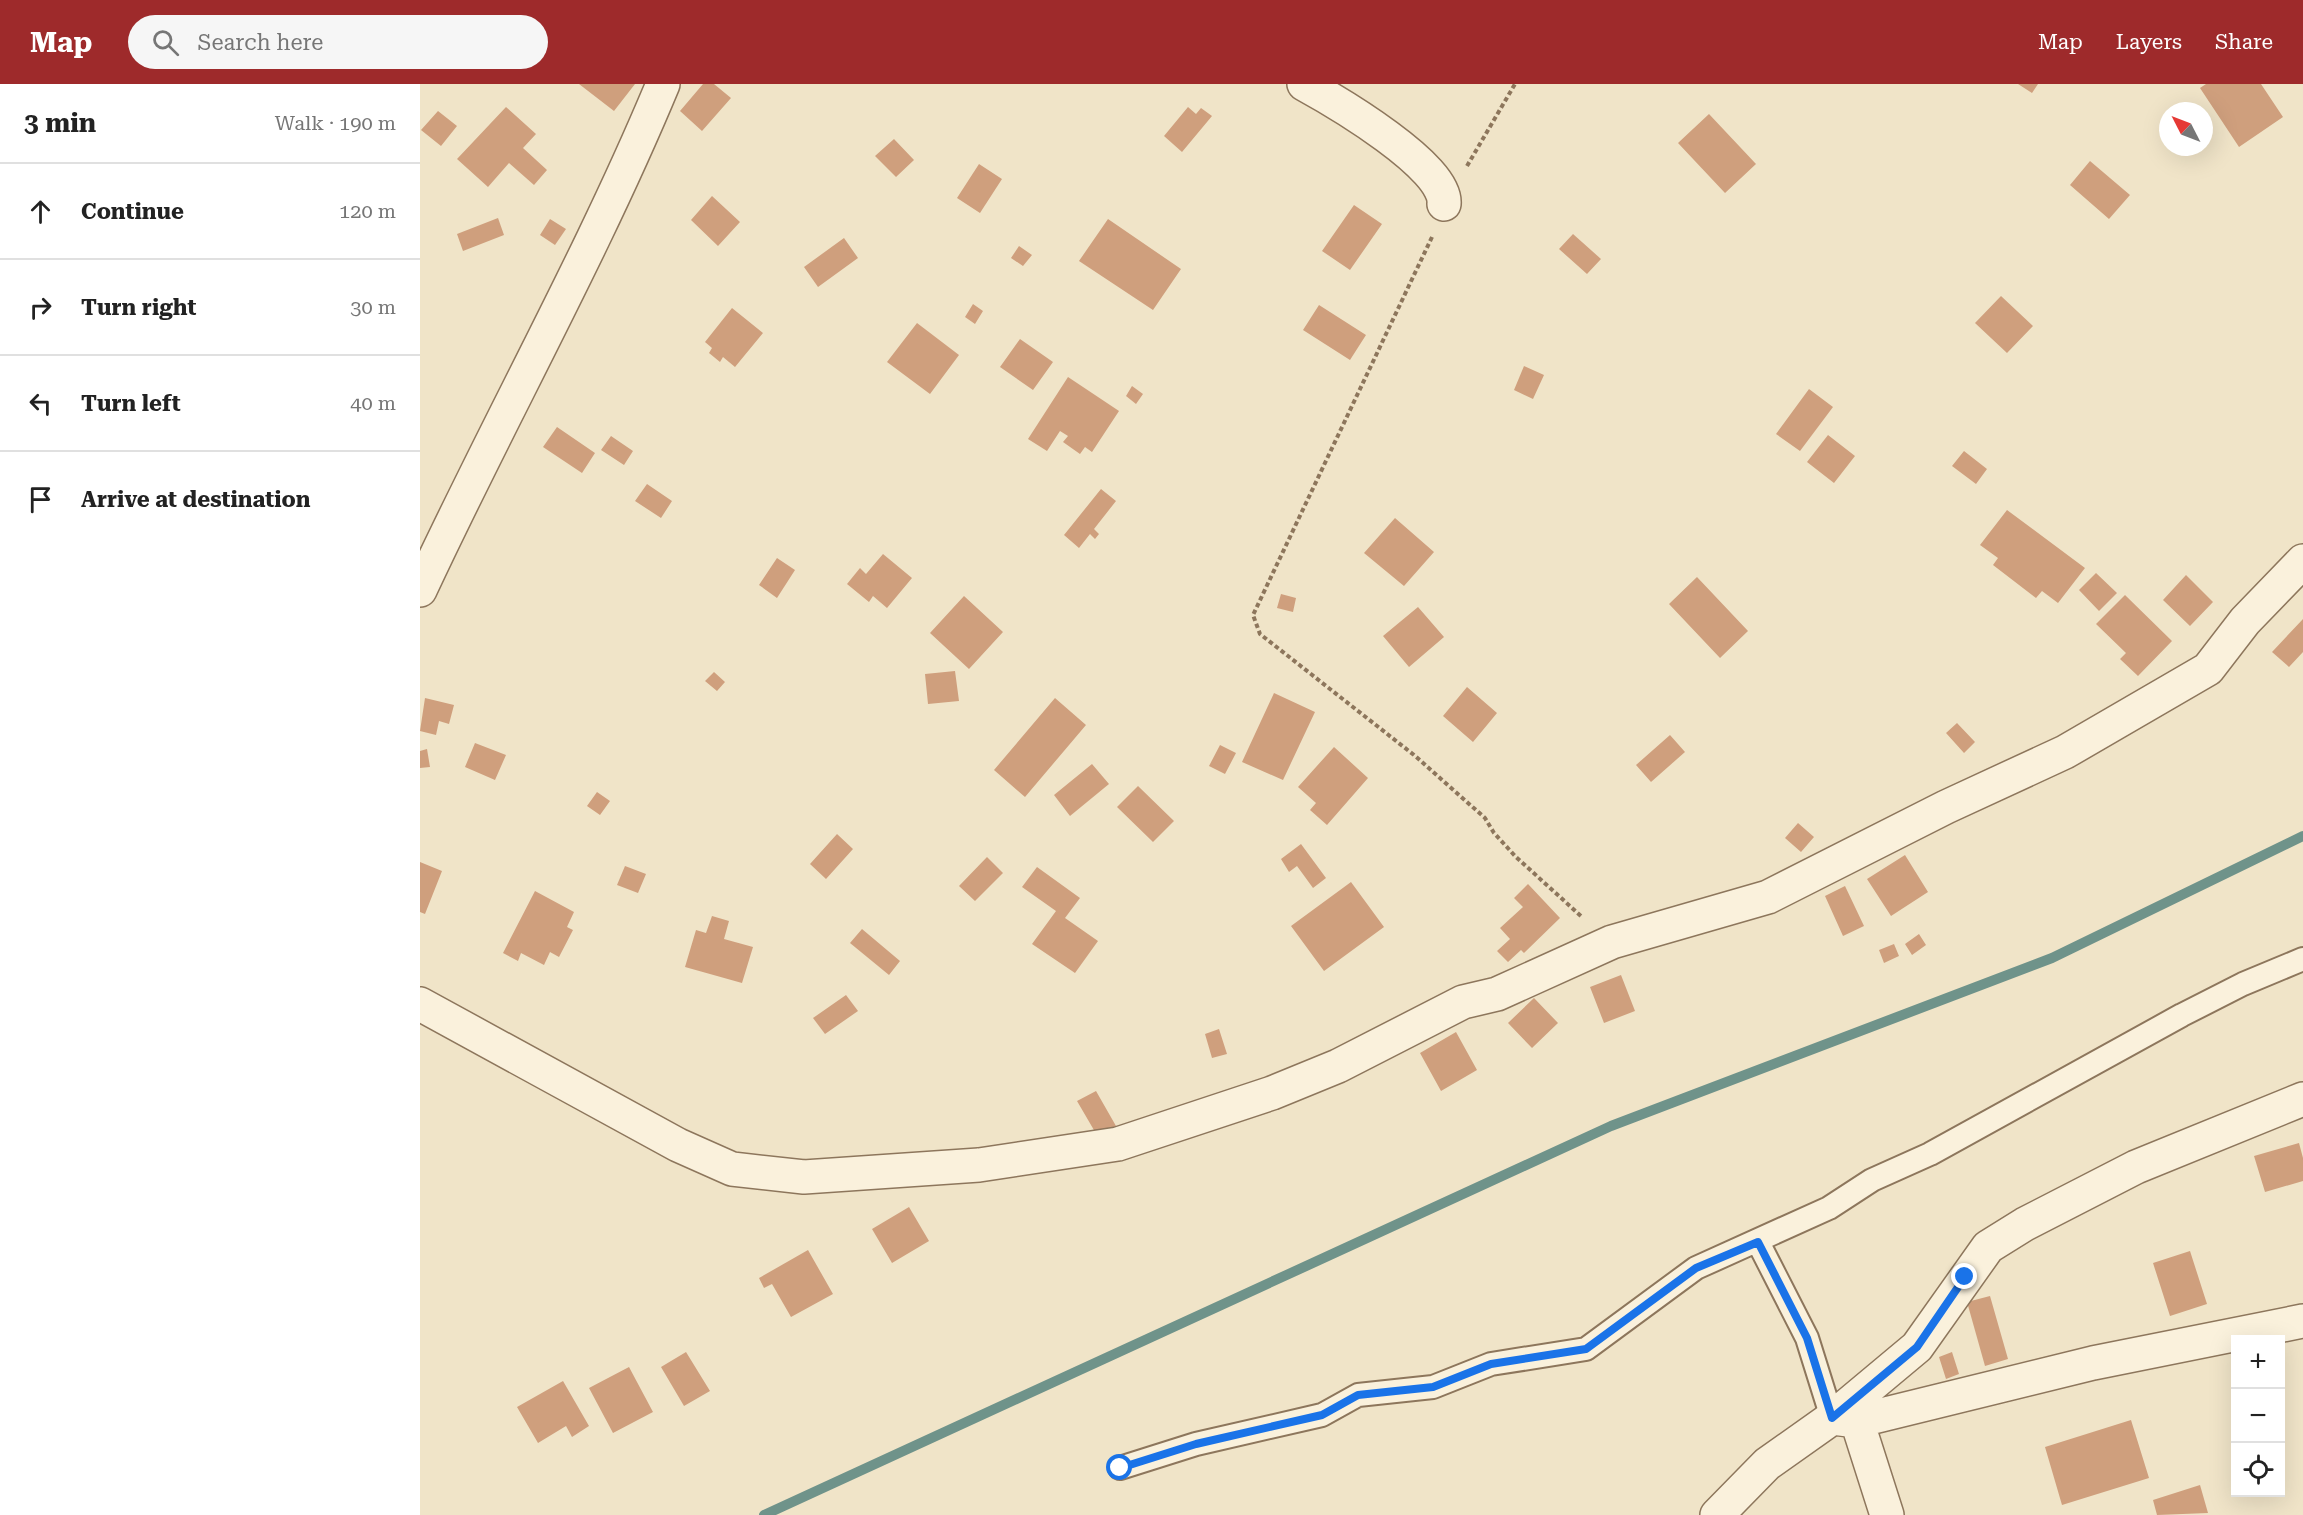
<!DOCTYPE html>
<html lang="en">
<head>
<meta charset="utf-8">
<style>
	:root { --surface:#fff; --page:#f6f6f6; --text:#222; --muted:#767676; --line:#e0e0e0; --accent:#9e2a2b }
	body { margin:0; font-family:"Roboto Serif",serif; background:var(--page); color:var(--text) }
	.controls { position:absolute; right:18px; bottom:18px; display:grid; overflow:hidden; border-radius:0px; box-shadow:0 6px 24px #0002 }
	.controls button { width:54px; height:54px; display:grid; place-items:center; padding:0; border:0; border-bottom:2px solid var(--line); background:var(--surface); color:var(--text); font:30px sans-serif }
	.compass { position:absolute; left:1739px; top:18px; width:54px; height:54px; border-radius:50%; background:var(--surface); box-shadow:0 6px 24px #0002; rotate:312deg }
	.stop { position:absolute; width:18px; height:18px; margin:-14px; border:4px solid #1a73e8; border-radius:50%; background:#fff }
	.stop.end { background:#1a73e8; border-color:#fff; box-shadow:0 2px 6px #0008 }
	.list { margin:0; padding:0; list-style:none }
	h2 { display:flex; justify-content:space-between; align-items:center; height:78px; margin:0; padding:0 24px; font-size:26px }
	h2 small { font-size:20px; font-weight:400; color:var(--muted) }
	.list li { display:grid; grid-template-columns:39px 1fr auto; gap:18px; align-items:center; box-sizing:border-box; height:96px; padding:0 24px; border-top:2px solid var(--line) }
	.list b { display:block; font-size:22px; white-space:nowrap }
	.list em { font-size:20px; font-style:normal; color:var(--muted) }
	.icon { flex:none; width:33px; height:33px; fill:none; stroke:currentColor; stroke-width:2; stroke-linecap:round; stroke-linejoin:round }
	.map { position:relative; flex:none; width:1883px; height:1431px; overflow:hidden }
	header { display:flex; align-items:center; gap:36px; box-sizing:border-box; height:84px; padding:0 30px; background:var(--accent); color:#fff }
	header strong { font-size:28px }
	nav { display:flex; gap:33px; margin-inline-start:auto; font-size:21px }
	.search { width:420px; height:54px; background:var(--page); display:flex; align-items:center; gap:15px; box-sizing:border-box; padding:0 21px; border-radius:33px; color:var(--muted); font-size:22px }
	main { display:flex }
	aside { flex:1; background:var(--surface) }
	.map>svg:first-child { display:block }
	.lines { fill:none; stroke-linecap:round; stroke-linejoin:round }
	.stream { stroke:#6f938a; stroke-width:10 }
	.building { fill:#cf9f7d }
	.service-casing { stroke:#8d765c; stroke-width:26 }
	.minor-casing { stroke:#8d765c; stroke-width:36 }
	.path { stroke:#8d765c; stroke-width:4; stroke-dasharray:4.5 3; stroke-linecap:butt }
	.service { stroke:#faf1dc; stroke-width:22 }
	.minor { stroke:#faf1dc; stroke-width:33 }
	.route { stroke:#1a73e8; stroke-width:8 }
</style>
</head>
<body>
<header>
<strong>Map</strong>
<div class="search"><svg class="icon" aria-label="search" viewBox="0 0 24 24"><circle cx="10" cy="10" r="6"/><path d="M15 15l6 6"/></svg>Search here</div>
<nav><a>Map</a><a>Layers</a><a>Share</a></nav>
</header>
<main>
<aside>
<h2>3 min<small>Walk · 190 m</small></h2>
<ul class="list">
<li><svg class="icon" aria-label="ahead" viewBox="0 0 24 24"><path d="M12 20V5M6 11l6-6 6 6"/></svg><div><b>Continue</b></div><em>120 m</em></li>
<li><svg class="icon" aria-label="right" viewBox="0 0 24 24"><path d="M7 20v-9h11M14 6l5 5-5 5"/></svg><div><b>Turn right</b></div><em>30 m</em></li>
<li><svg class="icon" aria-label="left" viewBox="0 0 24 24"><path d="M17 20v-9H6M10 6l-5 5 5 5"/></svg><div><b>Turn left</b></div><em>40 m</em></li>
<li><svg class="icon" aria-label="arrive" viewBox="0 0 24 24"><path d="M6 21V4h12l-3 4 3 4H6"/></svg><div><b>Arrive at destination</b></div></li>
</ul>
</aside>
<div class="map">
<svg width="1883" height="1431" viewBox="0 0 1883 1431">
	<rect width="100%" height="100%" fill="#f0e4c8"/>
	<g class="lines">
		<!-- stream -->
		<path class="stream" d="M344,1431L1191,1042L1632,874L1883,752"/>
	</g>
	<!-- building -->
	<path class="building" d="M159,0H215L194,27Z
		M283,0H294L311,14L282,47L260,27Z
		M1598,0H1618L1612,9Z
		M1786,0H1841L1863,33L1819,63L1780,4Z
		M86,23L116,50L103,64L127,86L114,101L89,79L68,103L37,75Z
		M768,23L776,30L781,24L792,32L762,68L744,52Z
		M18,27L37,42L21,62L1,46Z
		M1289,30L1336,80L1305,109L1258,59Z
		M474,55L494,76L476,93L455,72Z
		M1670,77L1710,111L1689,135L1650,101Z
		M559,80L582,95L560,129L537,114Z
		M292,112L320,138L298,162L271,136Z
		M934,121L962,140L930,186L902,167Z
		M78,134L84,151L43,167L37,150Z
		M130,135L146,145L135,161L120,151Z
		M688,135L761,185L733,226L659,177Z
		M1153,150L1181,175L1167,190L1139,165Z
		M424,154L438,174L398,203L384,183Z
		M599,162L612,171L603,182L591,174Z
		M1581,212L1613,242L1587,269L1555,239Z
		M553,220L563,227L555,240L545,233Z
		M899,221L946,251L930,276L883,246Z
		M312,224L343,249L315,283L303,273L300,278L289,269L292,264L285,258Z
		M497,239L539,271L510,310L467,278Z
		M600,255L633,278L613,306L580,283Z
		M1104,282L1124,291L1113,315L1094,306Z
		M648,293L699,327L672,368L665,363L660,370L643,358L648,352L640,347L627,367L608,355Z
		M712,302L723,310L716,320L706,312Z
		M1389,305L1413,323L1380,367L1356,350Z
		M137,343L175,369L162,389L123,363Z
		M1408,351L1435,372L1414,399L1387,378Z
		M191,352L213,367L204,381L181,366Z
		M1544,367L1567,385L1556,400L1532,382Z
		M227,400L252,417L241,434L215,417Z
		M681,405L696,417L674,445L679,450L675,455L670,450L659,464L644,451Z
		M1587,426L1665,484L1638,519L1622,507L1616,514L1573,481L1578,474L1560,461Z
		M975,434L1014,468L984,502L944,469Z
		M463,470L492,494L467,524L453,512L449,518L427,500L440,484L446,490Z
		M357,474L375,486L357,514L339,501Z
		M1676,489L1697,509L1679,527L1659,506Z
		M1766,491L1793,518L1770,542L1743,516Z
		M1277,493L1328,547L1300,574L1249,520Z
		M861,510L876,514L873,528L857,524Z
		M1705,511L1752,557L1718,592L1700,575L1706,569L1676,540Z
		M544,512L583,548L549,585L510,549Z
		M998,523L1024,553L989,583L963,552Z
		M1883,535V568L1869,583L1852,568Z
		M535,587L539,617L508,620L505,590Z
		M294,588L305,598L297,607L285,597Z
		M1047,603L1077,629L1053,658L1023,632Z
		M854,609L895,628L863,696L822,678Z
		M5,614L34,621L29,640L19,637L16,651L0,647Z
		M635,614L666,641L605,713L574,686Z
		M1537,639L1555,658L1544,669L1526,649Z
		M1250,651L1265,668L1231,698L1216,681Z
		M55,659L86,671L75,696L45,683Z
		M800,661L816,669L805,690L789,682Z
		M914,663L948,694L907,741L890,726L896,719L878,703Z
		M7,665L10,683L0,684V667Z
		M672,680L689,700L650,732L634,711Z
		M718,702L754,737L733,758L697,723Z
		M177,708L190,717L180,731L167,722Z
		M1378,739L1394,753L1381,768L1365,754Z
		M417,750L433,765L406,795L390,780Z
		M881,760L906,794L893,804L877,782L869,788L861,775Z
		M1485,771L1508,808L1471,832L1447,795Z
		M567,773L583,789L555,817L539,802Z
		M0,778L22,787L5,830L0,828Z
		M205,782L226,790L218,809L197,801Z
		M617,783L660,814L645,834L678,857L655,889L612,860L636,827L602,803Z
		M931,798L964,843L904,887L871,842Z
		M1108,800L1140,834L1104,869L1101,866L1088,878L1077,867L1090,855L1080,844L1103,823L1094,814Z
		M1425,802L1444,842L1423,852L1405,812Z
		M115,807L154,828L147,843L153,846L139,873L130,868L124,881L101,869L98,877L83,869Z
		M292,832L309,837L304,855L333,863L322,899L265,883L276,846L286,849Z
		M442,845L480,877L469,891L430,859Z
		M1499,850L1506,861L1492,871L1485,860Z
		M1474,860L1479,872L1464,879L1459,866Z
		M1201,891L1215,927L1184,939L1170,903Z
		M426,911L438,927L405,950L393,934Z
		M1114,914L1138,939L1112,964L1088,939Z
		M799,945L807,970L792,974L785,950Z
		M1036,948L1057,986L1021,1007L1000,969Z
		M676,1007L696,1042L678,1053L657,1017Z
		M1879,1059L1883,1074V1097L1845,1108L1834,1072Z
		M489,1123L509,1157L472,1179L452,1145Z
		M388,1166L413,1210L371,1233L352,1200L344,1204L339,1194Z
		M1770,1167L1787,1220L1750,1232L1733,1179Z
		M1570,1212L1588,1275L1565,1282L1547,1218Z
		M266,1268L290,1307L264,1322L241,1283Z
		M1532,1268L1539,1290L1526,1295L1519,1273Z
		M209,1283L233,1328L193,1349L169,1304Z
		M143,1297L169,1342L152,1353L146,1342L118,1359L97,1323Z
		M1711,1336L1729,1394L1642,1421L1625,1363Z
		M1780,1401L1788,1429L1737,1431L1733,1416Z"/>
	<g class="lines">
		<!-- service casing -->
		<g class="service-casing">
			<path id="service" d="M1338,1158L1387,1254L1412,1334
				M700,1384L776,1360L902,1331L938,1311L1013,1303L1071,1280L1166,1265L1276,1184L1409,1124L1452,1096L1510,1070L1762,931L1823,900L1883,875"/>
		</g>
		<!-- minor casing -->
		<g class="minor-casing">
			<path id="minor" d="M884,0C915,17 1028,83 1024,120
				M0,506C79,336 171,173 243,0
				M0,920L258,1061L312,1085L384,1093L559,1081L698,1060L852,1009L918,982L1043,918L1077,910L1192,858L1348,813L1526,723L1645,668L1788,585L1825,537L1883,477
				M1412,1334L1437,1337L1673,1279L1883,1237
				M1437,1337L1467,1431
				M1297,1431L1347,1380L1412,1334L1497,1263L1568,1163L1605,1140L1716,1083L1883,1015"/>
		</g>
		<!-- path -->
		<path class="path" d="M1047,82L1095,0
			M1012,153L833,531L840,550L994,671L1065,734L1074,749L1096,773L1162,833"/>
		<!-- service -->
		<use href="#service" class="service"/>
		<!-- minor -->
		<use href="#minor" class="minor"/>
	</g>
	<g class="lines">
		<!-- route -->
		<path class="route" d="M700,1384L776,1360L902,1331L938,1311L1013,1303L1071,1280L1166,1265L1276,1184L1338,1158L1387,1254L1412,1334L1497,1263L1545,1193"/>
	</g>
</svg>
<div class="controls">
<button>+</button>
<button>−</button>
<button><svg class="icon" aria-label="locate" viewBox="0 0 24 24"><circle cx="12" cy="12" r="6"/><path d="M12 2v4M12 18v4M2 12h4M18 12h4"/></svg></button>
</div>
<svg class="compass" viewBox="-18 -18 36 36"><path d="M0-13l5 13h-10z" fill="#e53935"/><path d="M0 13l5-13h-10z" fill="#767676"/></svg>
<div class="stop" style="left:700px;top:1384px"></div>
<div class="stop end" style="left:1545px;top:1193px"></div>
</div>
</main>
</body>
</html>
